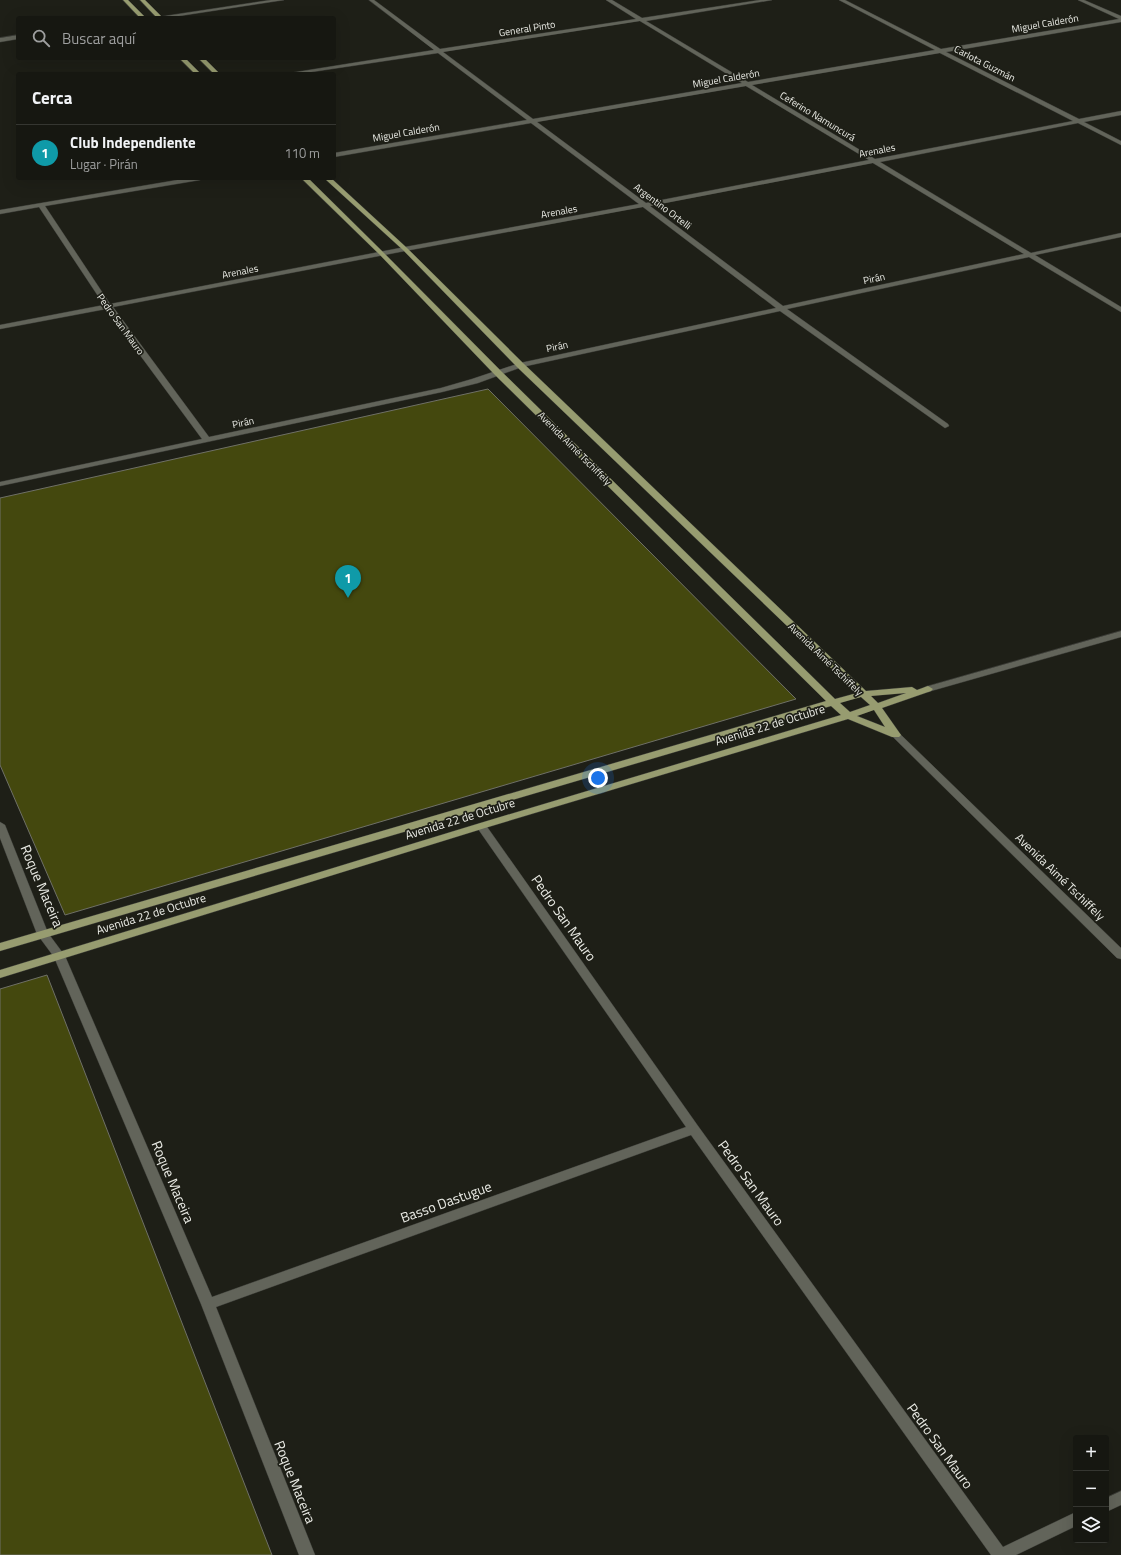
<!DOCTYPE html>
<html lang="es">
<head>
<meta charset="utf-8">
<style>
	:root { --surface:#161711; --page:#23241f; --text:#f1f3f6; --muted:#9e9f9f; --line:#353631; --accent:#b0aefa }
	body { margin:0; font-family:"Titillium Web",sans-serif; background:var(--page); color:var(--text) }
	.controls { position:absolute; right:12px; bottom:12px; display:grid; overflow:hidden; border-radius:4px; box-shadow:0 4px 16px #0002 }
	.controls button { width:36px; height:36px; display:grid; place-items:center; padding:0; border:0; border-bottom:1px solid var(--line); background:var(--surface); color:var(--text); font:20px sans-serif }
	.you { position:absolute; left:598px; top:778px; width:14px; height:14px; margin:-10px; border:3px solid #fff; border-radius:50%; background:#1a73e8; box-shadow:0 0 0 6px #1a73e833 }
	.badge { display:grid; place-items:center; width:26px; height:26px; border-radius:50%; background:var(--accent); color:#fff; font-size:13px; font-weight:700 }
	.pin { position:absolute; translate:-50% -33px; filter:drop-shadow(0 1px 2px #0008) }
	.pin::after { content:''; position:absolute; top:21px; width:14px; height:12px; background:inherit; clip-path:polygon(0 0,100% 0,50% 100%) }
	.list { margin:0; padding:0; list-style:none }
	h2 { display:flex; justify-content:space-between; align-items:center; height:52px; margin:0; padding:0 16px; font-size:17px }
	h2 small { font-size:13px; font-weight:400; color:var(--muted) }
	.list li { display:grid; grid-template-columns:26px 1fr auto; gap:12px; align-items:center; box-sizing:border-box; height:56px; padding:0 16px; border-top:1px solid var(--line) }
	.list b { display:block; font-size:15px; white-space:nowrap }
	.list p { margin:0; font-size:13px; white-space:nowrap; color:var(--muted) }
	.list em { font-size:13px; font-style:normal; color:var(--muted) }
	.icon { flex:none; width:22px; height:22px; fill:none; stroke:currentColor; stroke-width:2; stroke-linecap:round; stroke-linejoin:round }
	.map { position:relative; flex:none; width:1121px; height:1555px; overflow:hidden }
	.search { position:absolute; background:var(--surface); box-shadow:0 4px 16px #0002; left:16px; top:16px; width:320px; height:44px; display:flex; align-items:center; gap:10px; box-sizing:border-box; padding:0 14px; border-radius:4px; color:var(--muted); font-size:15px }
	.panel { position:absolute; background:var(--surface); box-shadow:0 4px 16px #0002; left:16px; top:72px; width:320px; height:108px; border-radius:4px }
	.map>svg:first-child { display:block }
	.building { fill:#44480e; stroke:#6f7067 }
	.lines { fill:none; stroke-linecap:round; stroke-linejoin:round }
	.minor-casing { stroke:#3a3b36; stroke-width:1 }
	.major-casing { stroke:#3a3b36; stroke-width:1 }
	.minor { fill:#62645a; fill-rule:evenodd }
	.major { fill:#979c70; fill-rule:evenodd }
	.labels { text-anchor:middle; stroke-width:3.5; stroke-linejoin:round; paint-order:stroke }
	.far-street-label { font-size:10px; fill:#ebece6; stroke:#1e1f17 }
	.street-label { font-size:12px; fill:#ebece6; stroke:#1e1f17 }
	.near-street-label { font-size:14px; fill:#ebece6; stroke:#1e1f17 }
</style>
</head>
<body>
<div class="map">
<svg width="1121" height="1555" viewBox="0 0 1121 1555">
	<rect width="100%" height="100%" fill="#1e1f17"/>
	<!-- building -->
	<path class="building" d="M488,389L796,699L65,915L0,765V498Z
		M47,975L272,1555H0V989Z"/>
	<g class="lines">
		<!-- minor casing -->
		<g class="minor-casing">
			<path id="minor" d="M271,0H284L166,18H152Z
				M369,0H374L440,49L636,19L606,0H612L642,18L760,0H772L646,21L748,82L935,50L839,0H845L941,49L1119,19L1078,0H1084L1121,16V22L946,52L1079,119L1121,111V115L1084,122L1121,141V145L1078,123L880,162L1031,253L1121,233V237L1035,255L1121,307V312L1029,257L787,309L948,424L949,426L945,428L780,311L522,367L478,383L442,392L0,486V482L202,439L106,309L0,329V325L104,305L39,207L0,214V210L189,178H203L200,180L45,206L110,304L405,247L639,204L531,123L334,157V153L527,120L438,53L298,74H284L434,50ZM640,21L742,83L533,119L443,52ZM940,53L1073,121L875,159L752,85ZM746,86L869,160L646,203L537,122ZM873,163L1024,254L783,306L650,206ZM643,207L776,308L520,363L472,379L441,388L209,437L113,307L405,251Z
				M18,35V39L0,42V38Z
				M1121,631V637L931,691L928,692L923,689L925,687Z
				M896,732L899,733L1121,948V959L1117,958L893,737L891,735L893,733Z
				M0,822L5,825L48,933L65,956L212,1297L686,1127L476,826L481,823L485,824L698,1126L1003,1547L1076,1512V1526L1016,1555H991L691,1135L216,1307L315,1555H299L201,1304L54,957L37,934L0,838Z
				M1121,1491V1505L1106,1512V1498Z"/>
		</g>
		<!-- major casing -->
		<g class="major-casing">
			<path id="major" d="M123,0H128L146,18H140Z
				M140,0H145L163,18H157Z
				M179,58H185L201,74H195Z
				M198,58H204L220,74H214Z
				M301,178H308L384,253L501,371L835,699L857,693L517,367L403,250L324,178H331L407,248L523,363L866,691L912,687L917,690L928,686L933,689L931,691L882,708L901,735L899,737H892L848,719L485,828L0,978V970L477,824L841,715L831,706L0,951V943L826,701L495,375L380,255ZM906,693L878,703L871,696ZM861,697L870,705L850,712L840,703ZM874,710L885,727L857,716Z"/>
		</g>
		<!-- minor -->
		<use href="#minor" class="minor"/>
		<!-- major -->
		<use href="#major" class="major"/>
	</g>
	<g class="labels">
		<!-- far-street labels -->
		<g class="far-street-label">
			<text transform="translate(1045 23) rotate(-10)" y="4">Miguel Calderón</text>
			<text transform="translate(527 28) rotate(-9)" y="4">General Pinto</text>
			<text transform="translate(985 63) rotate(27)" y="4">Carlota Guzmán</text>
			<text transform="translate(726 78) rotate(-10)" y="4">Miguel Calderón</text>
			<text transform="translate(818 116) rotate(31)" y="4">Ceferino Namuncurá</text>
			<text transform="translate(406 132) rotate(-10)" y="4">Miguel Calderón</text>
			<text transform="translate(877 150) rotate(-11)" y="4">Arenales</text>
			<text transform="translate(663 206) rotate(37)" y="4">Argentino Ortelli</text>
			<text transform="translate(559 211) rotate(-10)" y="4">Arenales</text>
			<text transform="translate(240 271) rotate(-11)" y="4">Arenales</text>
			<text transform="translate(874 278) rotate(-12)" y="4">Pirán</text>
			<text transform="translate(121 324) rotate(54)" y="4">Pedro San Mauro</text>
			<text transform="translate(557 346) rotate(-12)" y="4">Pirán</text>
			<text transform="translate(243 422) rotate(-12)" y="4">Pirán</text>
			<text transform="translate(575 448) rotate(45)" y="4">Avenida Aimé Tschiffely</text>
			<text transform="translate(826 659) rotate(44)" y="4">Avenida Aimé Tschiffely</text>
		</g>
		<!-- street labels -->
		<g class="street-label">
			<text transform="translate(770 725) rotate(-17)" y="4">Avenida 22 de Octubre</text>
			<text transform="translate(460 819) rotate(-17)" y="4">Avenida 22 de Octubre</text>
			<text transform="translate(1060 877) rotate(44)" y="4">Avenida Aimé Tschiffely</text>
			<text transform="translate(151 914) rotate(-17)" y="4">Avenida 22 de Octubre</text>
		</g>
		<!-- near-street labels -->
		<g class="near-street-label">
			<text transform="translate(42 886) rotate(67)" y="5">Roque Maceira</text>
			<text transform="translate(564 918) rotate(55)" y="5">Pedro San Mauro</text>
			<text transform="translate(173 1182) rotate(67)" y="5">Roque Maceira</text>
			<text transform="translate(751 1183) rotate(54)" y="5">Pedro San Mauro</text>
			<text transform="translate(446 1202) rotate(-20)" y="5">Basso Dastugue</text>
			<text transform="translate(940 1446) rotate(54)" y="5">Pedro San Mauro</text>
			<text transform="translate(295 1482) rotate(68)" y="5">Roque Maceira</text>
		</g>
	</g>
</svg>
<div class="controls">
<button>+</button>
<button>−</button>
<button><svg class="icon" aria-label="layers" viewBox="0 0 24 24"><path d="M12 4l9 5-9 5-9-5zM3 14l9 5 9-5"/></svg></button>
</div>
<div class="you"></div>
<div class="pin badge" style="left:348px;top:598px;background:#0f9aa8">1</div>
<div class="search"><svg class="icon" aria-label="search" viewBox="0 0 24 24"><circle cx="10" cy="10" r="6"/><path d="M15 15l6 6"/></svg>Buscar aquí</div>
<section class="panel">
<h2>Cerca<small></small></h2>
<ul class="list">
<li><span class="badge" style="background:#0f9aa8">1</span><div><b>Club Independiente</b><p>Lugar · Pirán</p></div><em>110 m</em></li>
</ul>
</section>
</div>
</body>
</html>
